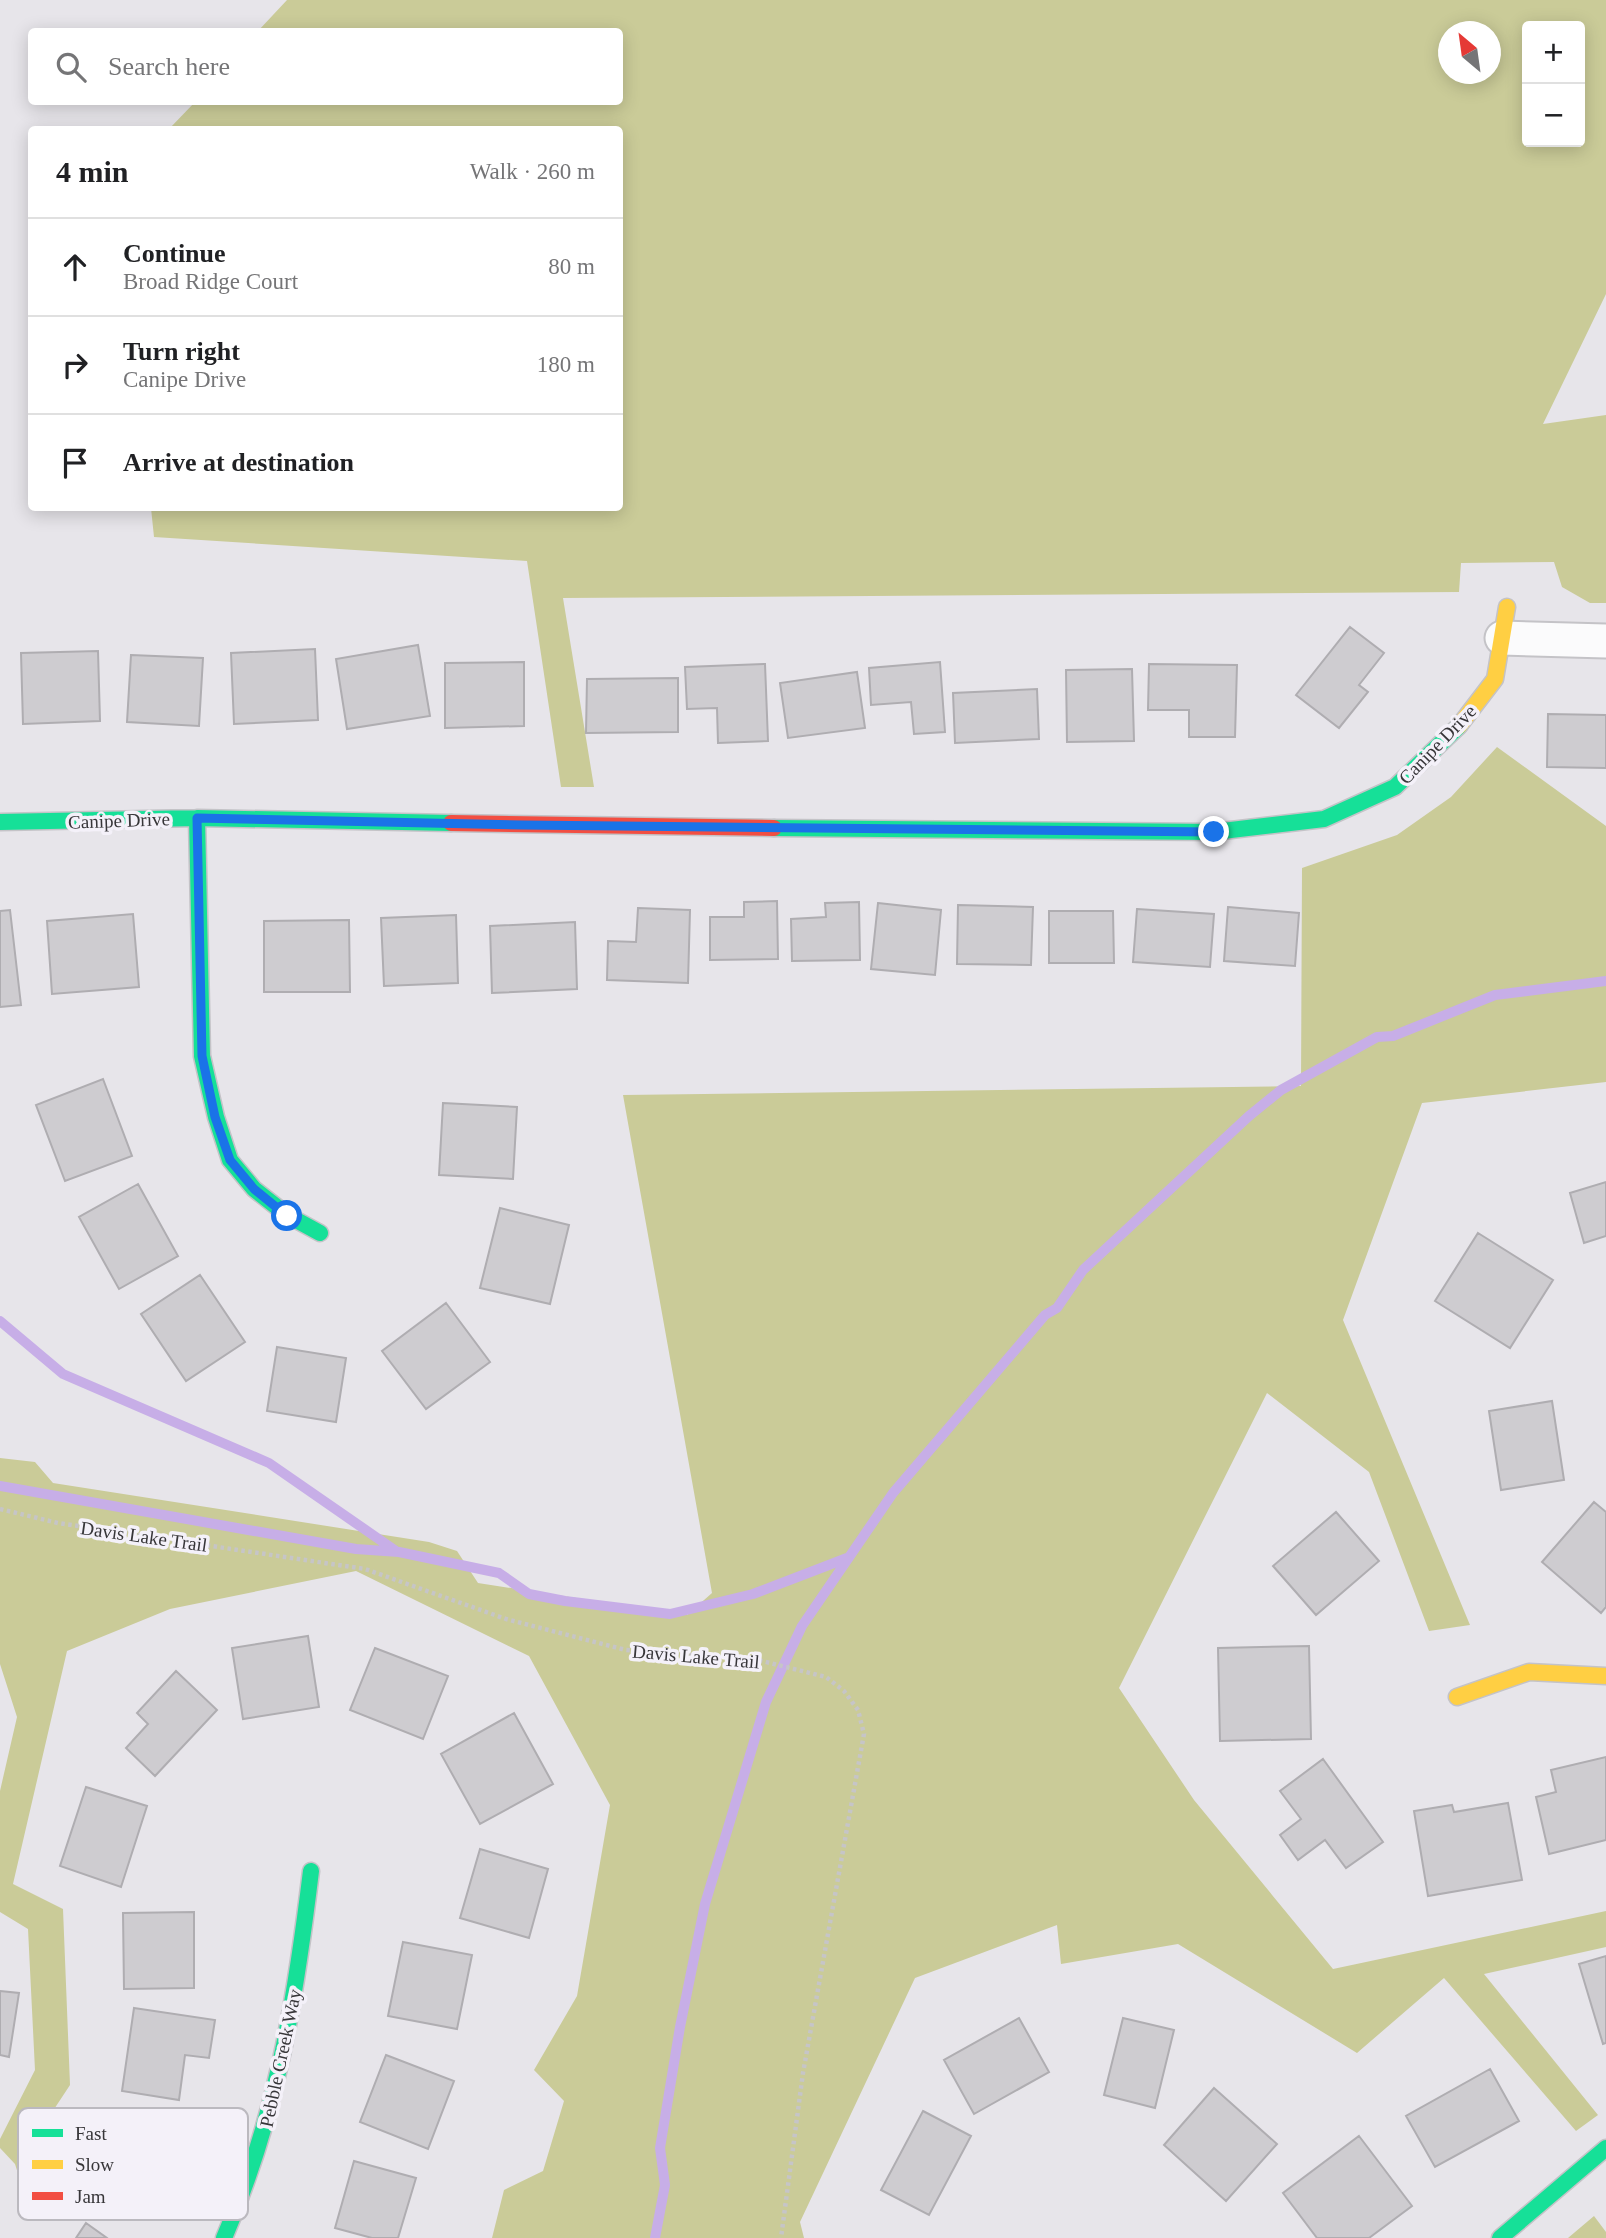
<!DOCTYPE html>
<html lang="en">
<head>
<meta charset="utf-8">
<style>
	:root { --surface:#fff; --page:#f2f2f2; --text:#202124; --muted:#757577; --line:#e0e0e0 }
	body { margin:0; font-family:Georgia,serif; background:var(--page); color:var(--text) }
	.controls { position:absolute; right:21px; top:21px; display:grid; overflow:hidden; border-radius:7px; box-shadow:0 4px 18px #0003 }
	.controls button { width:63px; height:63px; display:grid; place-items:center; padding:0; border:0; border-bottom:2px solid var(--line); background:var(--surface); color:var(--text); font:35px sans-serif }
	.compass { position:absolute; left:1438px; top:21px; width:63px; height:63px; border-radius:50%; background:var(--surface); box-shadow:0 4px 18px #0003; rotate:331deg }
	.stop { position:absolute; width:21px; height:21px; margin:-16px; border:5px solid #1a73e8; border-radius:50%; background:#fff }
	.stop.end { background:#1a73e8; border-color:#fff; box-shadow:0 2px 7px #0008 }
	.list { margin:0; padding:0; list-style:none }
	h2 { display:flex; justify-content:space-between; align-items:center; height:91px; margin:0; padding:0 28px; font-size:30px }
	h2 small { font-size:23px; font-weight:400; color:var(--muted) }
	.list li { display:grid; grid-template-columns:46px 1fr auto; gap:21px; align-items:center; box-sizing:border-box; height:98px; padding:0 28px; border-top:2px solid var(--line) }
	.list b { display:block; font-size:26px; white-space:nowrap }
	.list p { margin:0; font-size:23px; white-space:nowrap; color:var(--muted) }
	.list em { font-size:23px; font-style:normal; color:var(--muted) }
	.icon { flex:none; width:38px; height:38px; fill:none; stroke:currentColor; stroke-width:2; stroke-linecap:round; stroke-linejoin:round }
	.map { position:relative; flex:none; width:1606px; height:2238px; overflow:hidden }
	.search { position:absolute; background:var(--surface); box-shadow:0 4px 18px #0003; left:28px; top:28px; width:595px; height:77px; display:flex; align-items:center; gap:18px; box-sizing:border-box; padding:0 24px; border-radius:7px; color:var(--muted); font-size:26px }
	.panel { position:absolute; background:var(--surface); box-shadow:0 4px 18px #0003; left:28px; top:126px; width:595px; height:385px; border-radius:7px }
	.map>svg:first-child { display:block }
	.forest { fill:#cacb98; fill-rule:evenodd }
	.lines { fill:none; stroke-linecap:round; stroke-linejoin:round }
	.stream { stroke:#c7aee7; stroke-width:10 }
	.building { fill:#ceccd0; stroke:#afadb1; stroke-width:2 }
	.street-casing { stroke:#c4c3c7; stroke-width:37 }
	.fast-casing { stroke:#c4c3c7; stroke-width:19 }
	.slow-casing { stroke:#c4c3c7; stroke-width:19 }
	.jam-casing { stroke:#c4c3c7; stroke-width:19 }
	.path { stroke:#c6c5c7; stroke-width:4.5; stroke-dasharray:3.5 3.5; stroke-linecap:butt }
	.street { stroke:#fbfbfc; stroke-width:33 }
	.fast { stroke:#16e098; stroke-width:16 }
	.slow { stroke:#ffcf43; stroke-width:16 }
	.jam { stroke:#f24e42; stroke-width:16 }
	.route { stroke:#1a73e8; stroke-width:9 }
	.labels { text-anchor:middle; stroke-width:7; stroke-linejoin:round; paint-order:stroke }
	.street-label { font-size:19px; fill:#373639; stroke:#f4f1f9 }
	.key { fill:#f4f1f9; stroke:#bbb9bf; stroke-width:2 }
	.key-label { font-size:19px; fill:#373639 }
</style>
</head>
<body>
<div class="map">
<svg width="1606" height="2238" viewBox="0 0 1606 2238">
	<rect width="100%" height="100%" fill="#e7e5ea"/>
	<!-- forest -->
	<path class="forest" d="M287,0H1606V294L1543,424L1606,415V603H1590L1562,587L1554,562L1461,563L1459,592L563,598L594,787H561L527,561L154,537L151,508H620V130L169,129L195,102H620V32L258,31ZM1527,26H1580V142H1527ZM1448,32H1490V74H1448Z
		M1497,747L1606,826V1082L1422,1103L1343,1320L1470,1625L1429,1631L1369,1472L1267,1393L1119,1688L1194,1800L1333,1969L1606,1911V1947L1484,1974L1598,2115L1576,2131L1444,1978L1357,2053L1178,1944L1061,1964L1057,1925L915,1978L800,2222L804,2238H492L504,2190L543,2171L564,2101L534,2070L577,1996L610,1805L529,1656L356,1571L170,1609L67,1651L13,1884L63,1909L70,2085L39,2132L65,2201L27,2202L15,2164L0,2148V2139L35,2070L28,1929L0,1912V1791L17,1717L0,1664V1458L35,1462L53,1483L429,1542L457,1551L478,1583L687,1615L712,1593L623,1095L1301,1086L1302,868L1397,835L1451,797Z
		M1594,2216L1606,2232V2238H1568Z"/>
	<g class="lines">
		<!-- stream -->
		<path class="stream" d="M0,1321L63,1374L269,1463L396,1551
			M0,1486L356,1549L399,1552L499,1573L529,1594L565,1601L670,1614L753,1594L847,1558
			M655,2238L665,2185L660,2148L680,2027L705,1904L766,1702L802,1626L893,1493L1045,1315L1057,1308L1083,1270L1249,1116L1281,1090L1377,1037L1393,1036L1495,995L1606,981"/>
	</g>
	<!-- building -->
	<path class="building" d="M1350,627L1384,653L1359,685L1368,692L1339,728L1296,695Z
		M418,645L430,716L347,729L336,659Z
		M315,649L318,720L234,724L231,653Z
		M98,651L100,721L23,724L21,653Z
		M131,655L203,658L199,726L127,722Z
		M524,662V726L445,728V663Z
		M940,662L945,732L914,734L911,702L871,705L869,668Z
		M765,664L768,741L718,743L717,708L687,709L685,667Z
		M1149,664L1237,665L1235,737H1189V710H1148Z
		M1132,669L1134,741L1067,742L1066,670Z
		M857,672L865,728L788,738L780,683Z
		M678,678V732L586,733L587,679Z
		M1037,689L1039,739L955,743L953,693Z
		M1548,714L1606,715V768L1547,767Z
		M777,901L778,959L710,960V917H744V902Z
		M859,902L860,960L792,961L791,919L826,917L825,903Z
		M878,903L941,910L935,975L871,969Z
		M958,905L1033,907L1031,965L957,964Z
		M1228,907L1299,913L1295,966L1224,961Z
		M638,908L690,910L688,983L607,980L608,941L636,942Z
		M1137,909L1214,914L1210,967L1133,962Z
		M10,910L21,1005L0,1007V911Z
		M1049,911H1113L1114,963H1049Z
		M133,914L139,987L52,994L47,921Z
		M456,915L458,983L384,986L381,918Z
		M349,920L350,992H264V921Z
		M575,922L577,989L492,993L490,926Z
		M103,1079L132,1156L65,1181L36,1105Z
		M443,1103L517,1107L513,1179L439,1175Z
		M1606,1182V1236L1584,1243L1570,1193Z
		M138,1184L178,1256L119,1289L79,1217Z
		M500,1208L569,1225L550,1304L480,1288Z
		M1478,1233L1553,1280L1510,1348L1435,1301Z
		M200,1275L245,1342L186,1381L141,1314Z
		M446,1303L490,1362L426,1409L382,1351Z
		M277,1347L346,1358L336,1422L267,1411Z
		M1552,1401L1564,1480L1501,1490L1489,1411Z
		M1594,1502L1606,1512V1607L1601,1613L1542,1562Z
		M1336,1512L1379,1561L1316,1615L1273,1566Z
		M308,1636L319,1707L243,1719L232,1648Z
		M1309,1646L1311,1739L1220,1741L1218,1648Z
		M375,1648L448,1676L423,1739L350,1710Z
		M176,1671L217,1710L155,1776L126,1748L148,1724L137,1713Z
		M514,1713L553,1784L480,1824L441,1754Z
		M1606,1757V1840L1549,1854L1536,1797L1556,1792L1551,1770Z
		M1323,1759L1383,1842L1346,1868L1325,1840L1298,1860L1280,1835L1301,1819L1280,1791Z
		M86,1787L147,1806L121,1887L60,1866Z
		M1508,1803L1522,1880L1428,1896L1414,1811L1452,1805L1454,1812Z
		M480,1849L548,1869L529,1938L460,1918Z
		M194,1912V1988L124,1989L123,1913Z
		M403,1942L472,1955L457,2029L388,2016Z
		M1606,1956V2043L1603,2044L1579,1964Z
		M0,1991L19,1993L9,2057L0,2055Z
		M134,2008L215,2020L209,2058L185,2055L179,2100L122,2091Z
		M1019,2018L1049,2072L974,2114L944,2060Z
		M1123,2018L1174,2030L1155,2108L1104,2095Z
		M386,2055L454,2081L428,2149L360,2122Z
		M1490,2069L1519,2121L1435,2167L1406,2116Z
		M1214,2088L1277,2144L1226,2201L1164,2145Z
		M923,2111L971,2136L929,2215L881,2190Z
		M1359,2136L1412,2206L1369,2238H1317L1283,2193Z
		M354,2161L416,2178L398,2238H372L335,2228Z
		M86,2223L107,2238H76Z"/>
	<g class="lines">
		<!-- street casing -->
		<g class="street-casing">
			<path id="street" d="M1502,638L1606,641"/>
		</g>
		<!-- fast casing -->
		<g class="fast-casing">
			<path id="fast" d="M197,818L202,1056L216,1117L230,1160L254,1189L287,1215L320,1233
				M0,822L197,818L451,823
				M774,828L1214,832L1324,819L1395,787L1459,726
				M224,2238C277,2116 295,2002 311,1871
				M1500,2238L1606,2148"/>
		</g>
		<!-- slow casing -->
		<g class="slow-casing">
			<path id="slow" d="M1459,726L1495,679L1507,607
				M1457,1697L1529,1672L1606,1676"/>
		</g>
		<!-- jam casing -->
		<g class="jam-casing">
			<path id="jam" d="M451,823L774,828"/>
		</g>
		<!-- path -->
		<path class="path" d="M0,1509L58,1523L365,1569L506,1619L626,1650L758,1660L826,1677L844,1691L858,1710L864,1734L803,2073L781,2238"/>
		<!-- street -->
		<use href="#street" class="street"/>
		<!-- fast -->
		<use href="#fast" class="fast"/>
		<!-- slow -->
		<use href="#slow" class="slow"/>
		<!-- jam -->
		<use href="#jam" class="jam"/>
	</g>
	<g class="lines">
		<!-- route -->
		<path class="route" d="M287,1216L254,1189L230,1160L215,1117L202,1056L197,818L522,825L1214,832"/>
	</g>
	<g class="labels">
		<!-- street labels -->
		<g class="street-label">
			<text transform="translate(1437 744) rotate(-46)" y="7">Canipe Drive</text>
			<text transform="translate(119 820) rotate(-2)" y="7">Canipe Drive</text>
			<text transform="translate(144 1536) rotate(8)" y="7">Davis Lake Trail</text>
			<text transform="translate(696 1656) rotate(5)" y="7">Davis Lake Trail</text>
			<text transform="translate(280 2058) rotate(-78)" y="7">Pebble Creek Way</text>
		</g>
	</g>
	<!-- legend -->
	<rect x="18" y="2108" width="230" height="112" rx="10" class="key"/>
	<rect x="32" y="2129" width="31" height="8" fill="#16e098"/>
	<rect x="32" y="2160" width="31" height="9" fill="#ffcf43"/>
	<rect x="32" y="2192" width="31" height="8" fill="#f24e42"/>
	<g class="key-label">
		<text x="75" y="2140">Fast</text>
		<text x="75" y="2171">Slow</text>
		<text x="75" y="2203">Jam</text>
	</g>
</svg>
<div class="controls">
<button>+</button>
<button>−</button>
</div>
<svg class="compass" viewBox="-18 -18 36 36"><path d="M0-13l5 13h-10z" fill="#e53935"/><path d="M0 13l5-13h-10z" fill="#757577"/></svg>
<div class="stop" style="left:287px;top:1216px"></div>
<div class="stop end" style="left:1214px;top:832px"></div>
<div class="search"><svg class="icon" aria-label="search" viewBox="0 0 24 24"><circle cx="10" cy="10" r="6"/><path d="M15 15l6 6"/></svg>Search here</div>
<section class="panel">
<h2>4 min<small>Walk · 260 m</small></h2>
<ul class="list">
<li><svg class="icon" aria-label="ahead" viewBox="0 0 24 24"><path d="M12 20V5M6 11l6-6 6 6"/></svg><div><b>Continue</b><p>Broad Ridge Court</p></div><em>80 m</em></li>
<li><svg class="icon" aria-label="right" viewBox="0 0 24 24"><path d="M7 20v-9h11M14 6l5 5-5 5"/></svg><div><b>Turn right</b><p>Canipe Drive</p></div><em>180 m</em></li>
<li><svg class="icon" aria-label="arrive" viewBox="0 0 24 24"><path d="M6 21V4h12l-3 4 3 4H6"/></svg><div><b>Arrive at destination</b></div></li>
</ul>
</section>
</div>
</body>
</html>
